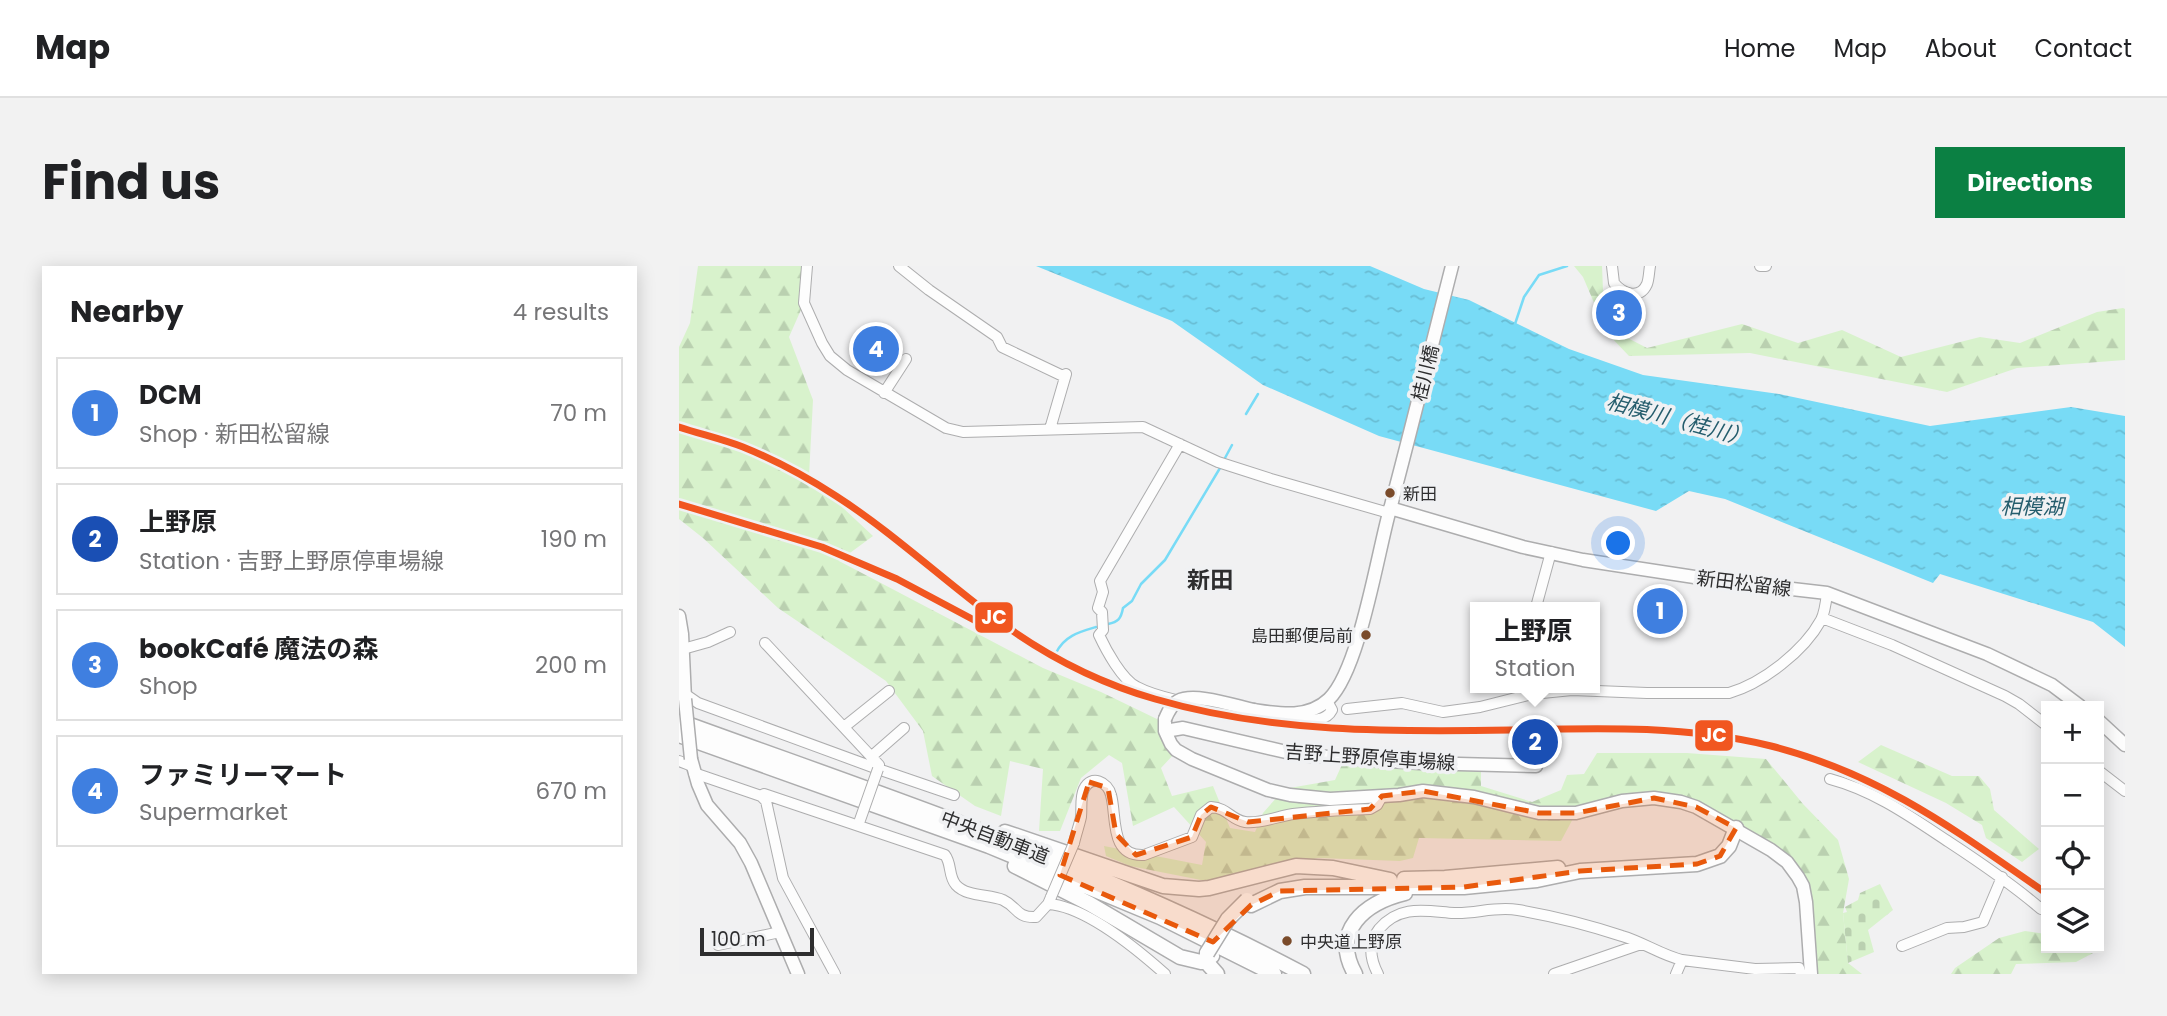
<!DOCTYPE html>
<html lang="en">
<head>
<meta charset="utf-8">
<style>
	:root { --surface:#fff; --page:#f2f2f2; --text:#202124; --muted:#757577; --line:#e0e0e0; --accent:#0b8043 }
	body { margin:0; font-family:Poppins,"Noto Sans JP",sans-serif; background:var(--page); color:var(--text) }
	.controls { position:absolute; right:21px; bottom:21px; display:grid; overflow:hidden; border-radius:0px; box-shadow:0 4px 18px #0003 }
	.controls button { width:63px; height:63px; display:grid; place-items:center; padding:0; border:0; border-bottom:2px solid var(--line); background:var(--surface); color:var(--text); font:35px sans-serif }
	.scale { position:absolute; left:21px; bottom:18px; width:114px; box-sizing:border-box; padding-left:7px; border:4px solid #2e2e2f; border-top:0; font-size:19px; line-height:24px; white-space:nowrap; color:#2e2e2f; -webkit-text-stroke:5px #f0f1f3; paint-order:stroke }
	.you { position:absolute; left:940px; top:278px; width:24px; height:24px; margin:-18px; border:5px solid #fff; border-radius:50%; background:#1a73e8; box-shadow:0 0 0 10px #1a73e833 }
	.badge { display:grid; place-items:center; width:46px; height:46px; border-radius:50%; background:var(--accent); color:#fff; font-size:23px; font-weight:700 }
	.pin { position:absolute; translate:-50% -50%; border:4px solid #fff; box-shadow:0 2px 7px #0006 }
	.popup { position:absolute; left:791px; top:336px; width:130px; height:91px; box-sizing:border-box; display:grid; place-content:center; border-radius:0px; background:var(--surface); filter:drop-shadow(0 2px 5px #0005); font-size:23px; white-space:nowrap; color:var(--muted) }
	.popup b { font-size:26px; color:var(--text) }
	.popup::after { content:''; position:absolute; left:50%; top:100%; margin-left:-14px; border:14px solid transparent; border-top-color:var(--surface) }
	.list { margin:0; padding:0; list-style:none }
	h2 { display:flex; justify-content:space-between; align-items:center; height:91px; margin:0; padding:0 28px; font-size:30px }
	h2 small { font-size:23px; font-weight:400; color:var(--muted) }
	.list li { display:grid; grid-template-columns:46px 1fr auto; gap:21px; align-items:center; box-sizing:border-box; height:112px; margin:0 14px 14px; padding:0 14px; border:2px solid var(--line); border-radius:0px }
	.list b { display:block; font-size:26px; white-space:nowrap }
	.list p { margin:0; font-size:23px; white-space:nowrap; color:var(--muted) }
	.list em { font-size:23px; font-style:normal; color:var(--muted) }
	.icon { flex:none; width:38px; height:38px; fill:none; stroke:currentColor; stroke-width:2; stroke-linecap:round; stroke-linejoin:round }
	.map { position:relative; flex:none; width:1446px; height:708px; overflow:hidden; border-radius:0px }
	header { display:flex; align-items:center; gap:42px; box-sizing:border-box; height:98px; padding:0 35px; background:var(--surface); border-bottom:2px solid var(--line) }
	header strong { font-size:33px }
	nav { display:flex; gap:38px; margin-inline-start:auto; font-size:24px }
	.intro { display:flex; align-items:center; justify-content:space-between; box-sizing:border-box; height:168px; padding:0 42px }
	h1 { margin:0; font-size:49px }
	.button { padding:18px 32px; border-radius:0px; background:var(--accent); color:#fff; font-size:24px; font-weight:700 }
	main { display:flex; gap:42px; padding:0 42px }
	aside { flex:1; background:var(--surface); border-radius:0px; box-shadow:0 4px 18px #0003 }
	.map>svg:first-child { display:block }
	.forest { fill:url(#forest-firs) }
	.cemetery { fill:url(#cemetery-stones) }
	.water { fill:url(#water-ripples) }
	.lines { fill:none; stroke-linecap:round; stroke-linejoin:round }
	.stream { stroke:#78dbf6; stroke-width:2.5 }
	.minor-casing { stroke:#adadae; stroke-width:12 }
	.major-casing { stroke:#adadae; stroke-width:15 }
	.highway-casing { stroke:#adadae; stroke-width:17 }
	.minor { stroke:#fdfdfd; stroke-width:10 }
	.major { stroke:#fdfdfd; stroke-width:12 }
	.highway { stroke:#fdfdfd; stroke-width:14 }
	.minor-bridge-casing { stroke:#adadae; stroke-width:12; stroke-linecap:butt }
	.major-bridge-casing { stroke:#adadae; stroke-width:15; stroke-linecap:butt }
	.highway-bridge-casing { stroke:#adadae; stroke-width:17; stroke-linecap:butt }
	.minor-bridge { stroke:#fdfdfd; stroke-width:10 }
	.major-bridge { stroke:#fdfdfd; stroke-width:12 }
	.highway-bridge { stroke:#fdfdfd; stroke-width:14 }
	.rail-1-casing { stroke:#f0f1f3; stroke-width:12 }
	.rail-1 { stroke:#f15620; stroke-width:7 }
	.marked { fill:#e8590c; fill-opacity:0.2; stroke:#e8590c; stroke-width:5; stroke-dasharray:14 9; stroke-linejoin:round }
	.bus-dot { fill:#7a4b2a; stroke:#f0f1f3; stroke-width:2.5 }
	.labels { text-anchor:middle; stroke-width:7; stroke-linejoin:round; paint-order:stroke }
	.bus-label { font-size:17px; fill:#2e2e2f; stroke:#f0f1f3; text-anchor:start }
	.street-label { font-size:19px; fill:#2e2e2f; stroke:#f0f1f3 }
	.water-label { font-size:21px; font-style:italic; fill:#255d6d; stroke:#f0f1f3 }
	.quarter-label { font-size:23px; font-weight:bold; fill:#2e2e2f; stroke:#f0f1f3 }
	.line-badge { stroke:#f0f1f3; stroke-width:2.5 }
	.badge-label { font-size:19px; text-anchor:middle; font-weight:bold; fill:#fff }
</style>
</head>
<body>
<header>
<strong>Map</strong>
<nav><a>Home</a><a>Map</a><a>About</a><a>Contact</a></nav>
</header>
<div class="intro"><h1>Find us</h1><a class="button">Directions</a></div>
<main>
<aside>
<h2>Nearby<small>4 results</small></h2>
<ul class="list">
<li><span class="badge" style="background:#3f7fe0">1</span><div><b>DCM</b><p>Shop · 新田松留線</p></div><em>70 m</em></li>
<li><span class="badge" style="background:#1a4fb4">2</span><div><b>上野原</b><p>Station · 吉野上野原停車場線</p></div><em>190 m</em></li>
<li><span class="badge" style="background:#3f7fe0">3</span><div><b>bookCafé 魔法の森</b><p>Shop</p></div><em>200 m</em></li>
<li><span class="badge" style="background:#3f7fe0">4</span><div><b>ファミリーマート</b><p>Supermarket</p></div><em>670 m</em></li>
</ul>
</aside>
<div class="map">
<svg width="1446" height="708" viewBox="0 0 1446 708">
	<defs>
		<pattern id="forest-firs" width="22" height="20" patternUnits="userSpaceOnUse" patternTransform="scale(1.75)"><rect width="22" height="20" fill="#d8f2cc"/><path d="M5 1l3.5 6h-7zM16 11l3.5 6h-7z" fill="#bad0b0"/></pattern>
		<pattern id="cemetery-stones" width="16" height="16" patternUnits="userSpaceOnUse" patternTransform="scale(1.75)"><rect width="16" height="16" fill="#d8f2cc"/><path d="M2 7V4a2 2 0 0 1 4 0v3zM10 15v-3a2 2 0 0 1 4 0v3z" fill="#bad0b0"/></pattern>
		<pattern id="water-ripples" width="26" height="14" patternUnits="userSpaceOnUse" patternTransform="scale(1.75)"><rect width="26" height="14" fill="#78dbf6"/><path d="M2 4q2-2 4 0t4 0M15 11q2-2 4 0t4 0" fill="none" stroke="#68bcd3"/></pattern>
	</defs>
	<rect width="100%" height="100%" fill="#f1f1f2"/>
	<!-- forest -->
	<path class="forest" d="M19,0H128L125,37L110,71L134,134L130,210L194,270L160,295L364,402L422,426L480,454L482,469L495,488L482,502L493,530L534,520L551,562L576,566L584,547L605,523L656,514L666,492L802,499V520L853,536L882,524L888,509L905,508L918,487H1008L1087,493L1124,538L1159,574L1170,613L1164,647L1169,697L1183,708H1132L1119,611L1044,555L975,532L897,547L882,575L740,572L734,592L721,595L639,592L527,615L451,600L427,590L425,580L523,599L527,576L495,541L454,560L443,497L430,489L402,512L381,565H360L364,503L331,495L322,550L296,540L253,510L244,465L207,415L99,342L24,272L0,253V81L11,57Z
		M895,0H923L924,24L939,67L968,82L1063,58L1119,77L1163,64L1222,91L1301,71L1341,77L1418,46L1444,42L1446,43V94L1338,102L1268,126L1071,87L950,90L928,67L904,11Z
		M1202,479L1273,510H1300L1311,523L1315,544L1360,583L1343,596L1307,572L1303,559L1267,537L1179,496Z
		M1346,665L1367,668V682H1412L1416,686L1397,696L1337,698L1332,708H1272L1276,702L1320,672Z"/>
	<!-- cemetery -->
	<path class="cemetery" d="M1201,618L1214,644L1189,664L1195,686L1169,697L1164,647L1168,646L1166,641L1179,634L1181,627Z"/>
	<!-- water -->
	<path class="water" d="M357,0H691L745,23L790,34L890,83L964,109L1100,128L1251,160L1392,141L1446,150V381L1414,356L1261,308L1254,317L1046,233L1010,225L977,245L700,170L584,119L493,55Z"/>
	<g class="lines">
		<!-- stream -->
		<path class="stream" d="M836,58L845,31L860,9L888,0
			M567,148L579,128
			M546,192L553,179
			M429,358C439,356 442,353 444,342L453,335L462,318L486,294L541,202
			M377,387C385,370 400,366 417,361"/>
		<!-- minor casing -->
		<g class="minor-casing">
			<path id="minor" d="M128,0L125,37L143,77L151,90L168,104L267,162L284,166L464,161L539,196L592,213L710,247
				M220,0L250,24L318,71L323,81L386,111
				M933,0L935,17C944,28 961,34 968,18C970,13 970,5 971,0
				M1081,0H1087
				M205,127L227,93
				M371,163L387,108
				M501,178L421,315L424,326L419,342L423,346L424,364L420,369C427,384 443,414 458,421C482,434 535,442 563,446
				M857,341L872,286
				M1143,352L1213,379L1326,430L1340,438L1367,459
				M86,377L200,499L199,503
				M4,383L29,376L51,366
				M6,428L19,437L199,503L275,529
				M668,443L723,437L764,446L801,441L853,428L893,424L968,427H1050C1084,417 1125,385 1142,354C1146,346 1147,336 1148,327
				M613,452C627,453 646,458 653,444L648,435
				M165,461L210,425
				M193,490L225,462
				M0,495L13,500
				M1420,505L1446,525
				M15,507L82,530
				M1151,513C1196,525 1232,551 1270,576C1302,597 1333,618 1362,643L1366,639
				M395,577C397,568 400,560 402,551C403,542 401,531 405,523C412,508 429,516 432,529C438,550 430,591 465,589L513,571L522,549L532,541C549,542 552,554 566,556C581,558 600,550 614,548C640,545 665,544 691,543L698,539L703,530
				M369,638C406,640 459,684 486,708
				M39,679L101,666
				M1223,680L1268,662L1285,661L1304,656L1323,611
				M156,708L104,612L87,535L82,530L85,528L266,589C273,598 269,610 277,619C288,631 310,628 324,634C339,641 337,652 357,651L369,638L372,631
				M699,708C691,693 689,677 700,663C721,638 747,645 775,647C797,648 816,640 839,644C874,650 910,659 943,670C964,676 982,689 1003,694L1076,703L1120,702L1122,708
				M875,708L962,678
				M997,708L1003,694"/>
		</g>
		<!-- major casing -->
		<g class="major-casing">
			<path id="major" d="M711,242L844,281L904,294L1035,314L1148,327L1308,388L1373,419L1401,440
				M0,350L3,368L6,433
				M575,444C601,448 629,453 650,433C680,404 698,291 710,247C732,165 752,82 773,0
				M486,453V465L492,478L497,484L513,493L589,524L611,529L651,533L720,529L744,525L795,531L860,547H897L943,535L975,532L1002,536L1017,541L1092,584L1108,596L1119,611L1124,620L1127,636L1132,708
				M1420,455L1446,479
				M486,465L504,462L620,489L741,497L857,500
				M12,493L19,518L28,539L61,577L72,597L119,708"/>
		</g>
		<!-- highway casing -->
		<g class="highway-casing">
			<path id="highway" d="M0,455C211,532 426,602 624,708
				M0,469L310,580L481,651L595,708
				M326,566L484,620L520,623L530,622L617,600L654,602L711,614
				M336,600L411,638L501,691L522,696L533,690
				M725,613L766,612L879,602
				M572,639L601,625L626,621H785L858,614L901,605L1018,598L1041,590L1050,580L1057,562
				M528,687L530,699L538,708
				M676,708C652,665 685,637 726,627"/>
		</g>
		<!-- minor -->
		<use href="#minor" class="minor"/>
		<!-- major -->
		<use href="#major" class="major"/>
		<!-- highway -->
		<use href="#highway" class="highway"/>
		<!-- minor-bridge casing -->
		<g class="minor-bridge-casing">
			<path id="minor-bridge" d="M181,554L199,503
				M372,631L395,577"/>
		</g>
		<!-- major-bridge casing -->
		<g class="major-bridge-casing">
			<path id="major-bridge" d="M6,433L12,493
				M486,453C489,446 492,439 499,435C515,426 556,440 575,444"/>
		</g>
		<!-- highway-bridge casing -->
		<g class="highway-bridge-casing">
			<path id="highway-bridge" d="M528,687L549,653L568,634"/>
		</g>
		<!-- minor-bridge -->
		<use href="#minor-bridge" class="minor-bridge"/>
		<!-- major-bridge -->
		<use href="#major-bridge" class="major-bridge"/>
		<!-- highway-bridge -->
		<use href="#highway-bridge" class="highway-bridge"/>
		<!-- rail-1 casing -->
		<g class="rail-1-casing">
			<path id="rail-1" d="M0,161C21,168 43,173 64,181C96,194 128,211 157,230C213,266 263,313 317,353C364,388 420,417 476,433C592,467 713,466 832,464C919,462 1007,459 1092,480C1202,508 1276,564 1367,627
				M0,238L143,281L218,313L295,354"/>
		</g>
		<!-- rail-1 -->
		<use href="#rail-1" class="rail-1"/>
	</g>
	<!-- marked area -->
	<path class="marked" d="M410,516L429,522L437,568L457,589L513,571L522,549L532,541L569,556L691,543L703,530L744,525L860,547H897L975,532L1017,541L1057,562L1041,590L1018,598L901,605L785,621L601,625L572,639L534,676L381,609Z"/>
	<!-- markers -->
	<g class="bus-dot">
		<circle cx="711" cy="227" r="6"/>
		<circle cx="687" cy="369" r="6"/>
		<circle cx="608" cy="675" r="6"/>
	</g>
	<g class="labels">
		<!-- bus labels -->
		<g class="bus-label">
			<text x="724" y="234">新田</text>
			<text x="674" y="376" text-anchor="end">島田郵便局前</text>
			<text x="621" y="682">中央道上野原</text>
		</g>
		<!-- street labels -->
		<g class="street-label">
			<text transform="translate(746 107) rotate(-76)" y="7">桂川橋</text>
			<text transform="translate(1065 317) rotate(7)" y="7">新田松留線</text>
			<text transform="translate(691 491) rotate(4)" y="7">吉野上野原停車場線</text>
			<text transform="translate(316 571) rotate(21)" y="7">中央自動車道</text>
		</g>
		<!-- water labels -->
		<g class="water-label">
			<text transform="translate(999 154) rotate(15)" y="7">相模川（桂川）</text>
			<text x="1353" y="248">相模湖</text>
		</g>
		<!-- quarter labels -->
		<g class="quarter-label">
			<text x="531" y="322">新田</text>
		</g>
	</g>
	<g class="line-badge">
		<rect x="295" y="335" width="40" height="33" rx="7" fill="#f15620"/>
		<rect x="1015" y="453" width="40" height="33" rx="7" fill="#f15620"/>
	</g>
	<g class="badge-label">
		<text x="315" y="358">JC</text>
		<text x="1035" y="476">JC</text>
	</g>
</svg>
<div class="controls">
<button>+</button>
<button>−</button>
<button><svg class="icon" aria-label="locate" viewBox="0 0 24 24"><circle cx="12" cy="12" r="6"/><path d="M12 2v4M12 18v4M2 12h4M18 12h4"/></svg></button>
<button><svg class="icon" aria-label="layers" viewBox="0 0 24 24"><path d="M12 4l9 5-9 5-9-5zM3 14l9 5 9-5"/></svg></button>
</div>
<div class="scale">100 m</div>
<div class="you"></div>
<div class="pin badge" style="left:981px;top:345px;background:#3f7fe0">1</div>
<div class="pin badge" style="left:856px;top:476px;background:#1a4fb4">2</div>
<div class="popup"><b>上野原</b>Station</div>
<div class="pin badge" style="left:940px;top:47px;background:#3f7fe0">3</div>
<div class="pin badge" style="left:197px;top:83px;background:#3f7fe0">4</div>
</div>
</main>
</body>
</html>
